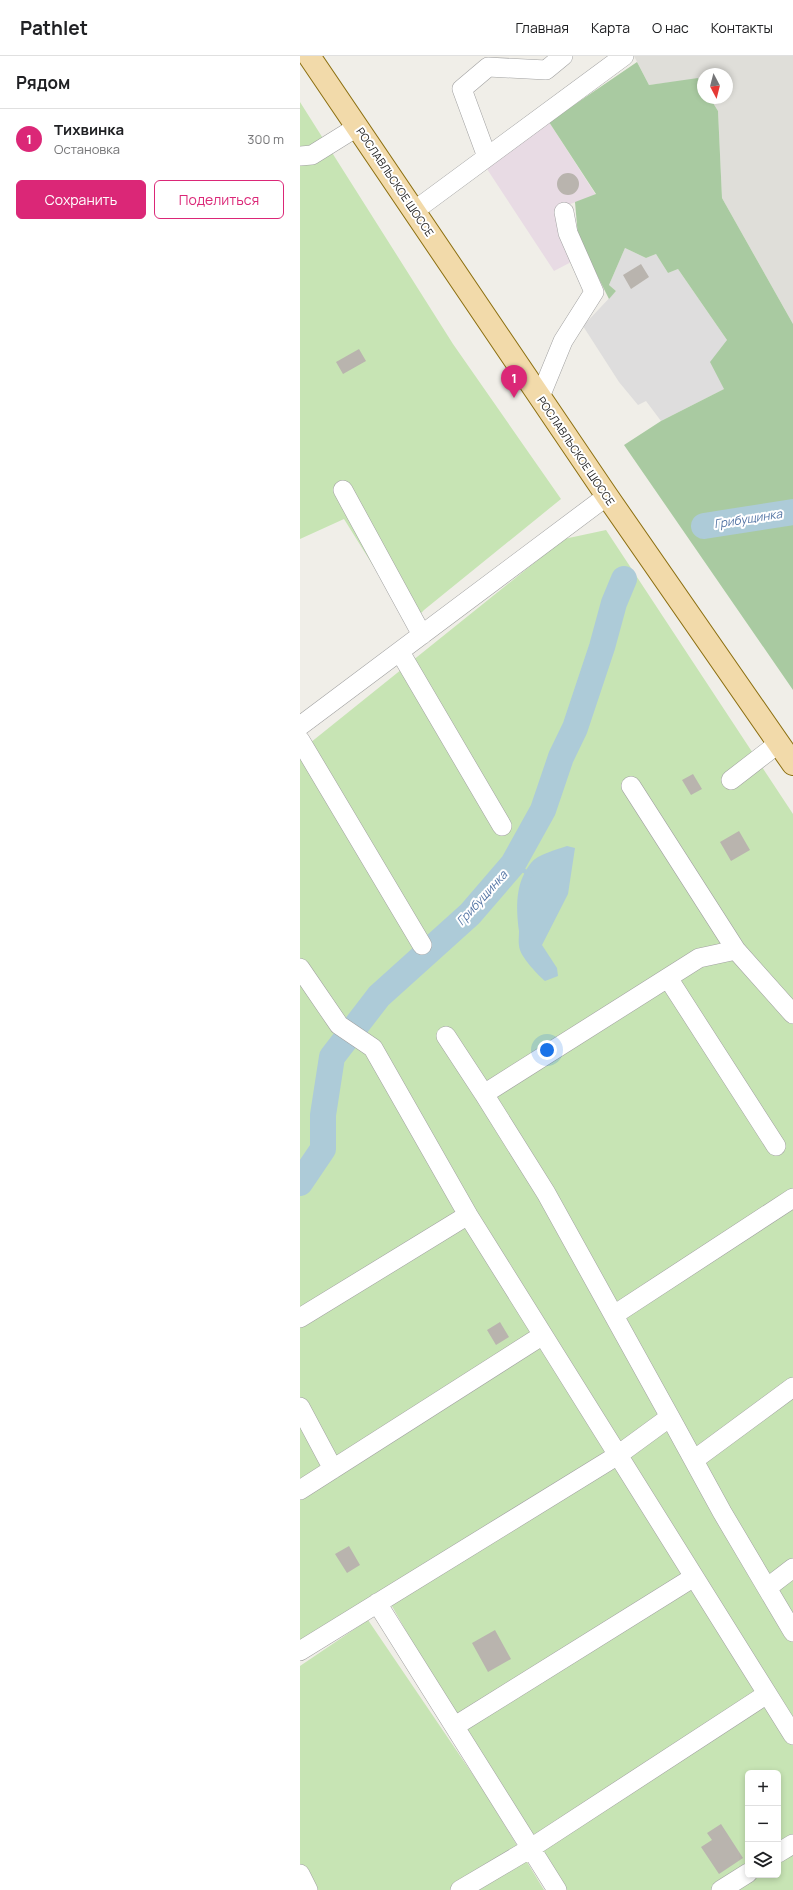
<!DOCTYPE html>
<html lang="ru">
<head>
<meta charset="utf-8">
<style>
	:root { --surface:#fff; --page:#f6f6f6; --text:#202124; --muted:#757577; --line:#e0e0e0; --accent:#db2777 }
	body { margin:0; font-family:Manrope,sans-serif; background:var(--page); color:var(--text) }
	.controls { position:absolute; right:12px; bottom:12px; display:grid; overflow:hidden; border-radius:6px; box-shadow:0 2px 6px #0003 }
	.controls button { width:36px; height:36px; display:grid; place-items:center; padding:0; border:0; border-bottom:1px solid var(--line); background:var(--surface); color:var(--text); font:20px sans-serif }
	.compass { position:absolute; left:397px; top:12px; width:36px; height:36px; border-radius:50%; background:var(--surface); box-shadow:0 2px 6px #0003; rotate:173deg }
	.you { position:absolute; left:247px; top:994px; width:14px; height:14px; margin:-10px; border:3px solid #fff; border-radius:50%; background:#1a73e8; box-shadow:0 0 0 6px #1a73e833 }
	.badge { display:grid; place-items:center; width:26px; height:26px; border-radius:50%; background:var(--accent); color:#fff; font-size:13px; font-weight:700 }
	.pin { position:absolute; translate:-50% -33px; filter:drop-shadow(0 1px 2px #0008) }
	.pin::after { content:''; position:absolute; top:21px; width:14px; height:12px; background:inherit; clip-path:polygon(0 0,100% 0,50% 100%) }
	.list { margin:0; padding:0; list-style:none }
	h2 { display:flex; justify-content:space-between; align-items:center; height:52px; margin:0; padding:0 16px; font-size:17px }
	h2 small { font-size:13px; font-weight:400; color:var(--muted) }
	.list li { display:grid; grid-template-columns:26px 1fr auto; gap:12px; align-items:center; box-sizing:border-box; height:60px; padding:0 16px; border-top:1px solid var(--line) }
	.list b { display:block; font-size:15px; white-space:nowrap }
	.list p { margin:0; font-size:13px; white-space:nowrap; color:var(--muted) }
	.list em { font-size:13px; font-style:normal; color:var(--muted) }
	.actions { display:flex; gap:8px; padding:12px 16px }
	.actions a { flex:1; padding:9px 0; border:1px solid var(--accent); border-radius:6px; text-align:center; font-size:14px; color:var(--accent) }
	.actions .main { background:var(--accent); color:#fff }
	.icon { flex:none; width:22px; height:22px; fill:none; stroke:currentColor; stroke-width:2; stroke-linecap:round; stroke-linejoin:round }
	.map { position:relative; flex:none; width:493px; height:1834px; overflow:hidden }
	header { display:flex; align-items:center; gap:24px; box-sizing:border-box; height:56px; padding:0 20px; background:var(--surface); border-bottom:1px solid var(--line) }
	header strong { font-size:19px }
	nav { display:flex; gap:22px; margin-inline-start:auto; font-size:14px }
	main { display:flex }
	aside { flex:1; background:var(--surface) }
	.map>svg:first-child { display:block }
	.residential { fill:#dedddd }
	.industrial { fill:#e8dbe4 }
	.airport { fill:#dfded9 }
	.grass { fill:#c7e4b4; fill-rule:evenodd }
	.forest { fill:#a9caa1 }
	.water { fill:#adcbd8 }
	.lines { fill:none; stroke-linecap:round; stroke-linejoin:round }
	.stream { stroke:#adcbd8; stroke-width:4.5 }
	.river { stroke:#adcbd8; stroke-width:26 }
	.building { fill:#b9b4ae }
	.minor-casing { stroke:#a1a1a1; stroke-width:20 }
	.major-casing { stroke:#8c6f10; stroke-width:24 }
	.minor { stroke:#fff; stroke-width:19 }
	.major { stroke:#f2daaa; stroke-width:22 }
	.labels { text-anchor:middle; stroke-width:4; stroke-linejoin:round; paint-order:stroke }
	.street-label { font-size:11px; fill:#202020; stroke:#fff }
	.water-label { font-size:12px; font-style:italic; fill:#5677a6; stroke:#fff }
</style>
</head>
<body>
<header>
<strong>Pathlet</strong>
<nav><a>Главная</a><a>Карта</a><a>О нас</a><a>Контакты</a></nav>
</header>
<main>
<aside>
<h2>Рядом<small></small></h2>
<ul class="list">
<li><span class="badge">1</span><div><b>Тихвинка</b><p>Остановка</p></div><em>300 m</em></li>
</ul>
<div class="actions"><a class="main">Сохранить</a><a>Поделиться</a></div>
</aside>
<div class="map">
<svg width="493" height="1834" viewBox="0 0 493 1834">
	<rect width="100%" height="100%" fill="#f0eee8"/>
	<!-- residential -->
	<path class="residential" d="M325,192L346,202L356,198L368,217L378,213L427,284L424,333L361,365L346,345L338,349L319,326L283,270L316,235L309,229Z"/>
	<!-- industrial -->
	<path class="industrial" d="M249,66L296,139L256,153L275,204L254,215L187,113Z"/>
	<!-- airport -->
	<path class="airport" d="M334,0H493V268L422,142L418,55L410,42H427V18H403V31L398,23L349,29Z"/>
	<!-- grass -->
	<path class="grass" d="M0,46L153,288L261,443L124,554L110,569L44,463L0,483Z
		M306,474L493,758V1834H266L153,1658L84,1536L0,1591V695L264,483ZM448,1717H478V1819H448Z
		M68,1564L184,1735L244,1834H9L0,1818V1610Z"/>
	<!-- forest -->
	<path class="forest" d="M337,6L349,29L398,22L403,31V42H410L418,55L422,142L493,268V634L324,389L361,365L424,333L410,306L427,284L378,213L368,217L356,198L346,202L325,192L309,229L316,235L309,243L278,181L275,146L296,138L249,66Z"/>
	<!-- water -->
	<path class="water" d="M267,790L275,792L268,838L242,889L257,912L258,920L245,925C238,919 223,903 220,894C218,888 219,881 219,875C216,851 215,827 231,807C238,798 256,794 267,790Z"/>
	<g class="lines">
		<!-- stream -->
		<path class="stream" d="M213,808L231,819"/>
		<!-- river -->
		<path class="river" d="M404,470L493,456
			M0,1127L23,1093V1059L32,1001L79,940L170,858L213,808L243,754L261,701L275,672L302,591L314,547L324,523"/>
	</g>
	<!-- building -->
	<path class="building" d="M257 128a11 11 0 1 1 22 0a11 11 0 1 1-22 0Z
		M341,208L349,221L331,233L323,219Z
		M59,293L66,305L43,318L36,306Z
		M393,718L402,733L391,739L382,724Z
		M439,775L450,794L431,805L420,786Z
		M200,1266L209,1281L196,1289L187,1274Z
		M49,1490L60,1509L47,1517L35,1498Z
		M195,1574L211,1603L188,1616L172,1587Z
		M421,1768L443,1802L419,1818L401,1791L412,1784L407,1777Z"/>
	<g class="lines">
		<!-- minor casing -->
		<g class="minor-casing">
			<path id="minor" d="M0,100L12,99L57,71
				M187,101L162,33L188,11L246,14L263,0
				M114,155L324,0
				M240,341L263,285L294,236L268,177L264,156
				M43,434L122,579
				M100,596L202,770
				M0,670L307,440
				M0,684L122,889
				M431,724L479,687
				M331,730L436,894
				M0,912L39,969L73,992L168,1159L493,1679
				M368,922L476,1090
				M146,980L184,1038
				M314,1259L493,1142
				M0,1262L168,1159
				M0,1351L33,1413
				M370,1361L422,1456L493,1576
				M394,1404L493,1331
				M0,1434L243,1279
				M467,1532L493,1512
				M77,1547L257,1834
				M0,1595L318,1399L370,1361L246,1137L184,1038L399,902L436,894L493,958
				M155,1670L394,1521
				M478,1797L493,1788
				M0,1818L8,1834
				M160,1834L231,1792L467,1638
				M421,1834L448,1817"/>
		</g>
		<!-- major casing -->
		<g class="major-casing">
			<path id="major" d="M9,0L307,440L493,708"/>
		</g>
		<!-- minor -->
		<use href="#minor" class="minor"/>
		<!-- major -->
		<use href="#major" class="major"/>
	</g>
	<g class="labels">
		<!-- street labels -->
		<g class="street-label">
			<text transform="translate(95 126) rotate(56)" y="4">РОСЛАВЛЬСКОЕ ШОССЕ</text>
			<text transform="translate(276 395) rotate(56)" y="4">РОСЛАВЛЬСКОЕ ШОССЕ</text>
		</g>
		<!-- water labels -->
		<g class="water-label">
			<text transform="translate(448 463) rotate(-9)" y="4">Грибущинка</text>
			<text transform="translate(182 842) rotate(-48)" y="4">Грибущинка</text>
		</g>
	</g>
</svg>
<div class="controls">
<button>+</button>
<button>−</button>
<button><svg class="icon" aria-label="layers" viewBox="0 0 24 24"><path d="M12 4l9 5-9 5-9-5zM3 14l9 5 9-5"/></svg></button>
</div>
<svg class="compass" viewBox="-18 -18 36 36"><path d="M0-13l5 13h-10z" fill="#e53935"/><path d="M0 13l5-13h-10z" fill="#757577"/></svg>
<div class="you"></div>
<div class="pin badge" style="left:214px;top:342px">1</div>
</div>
</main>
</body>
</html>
